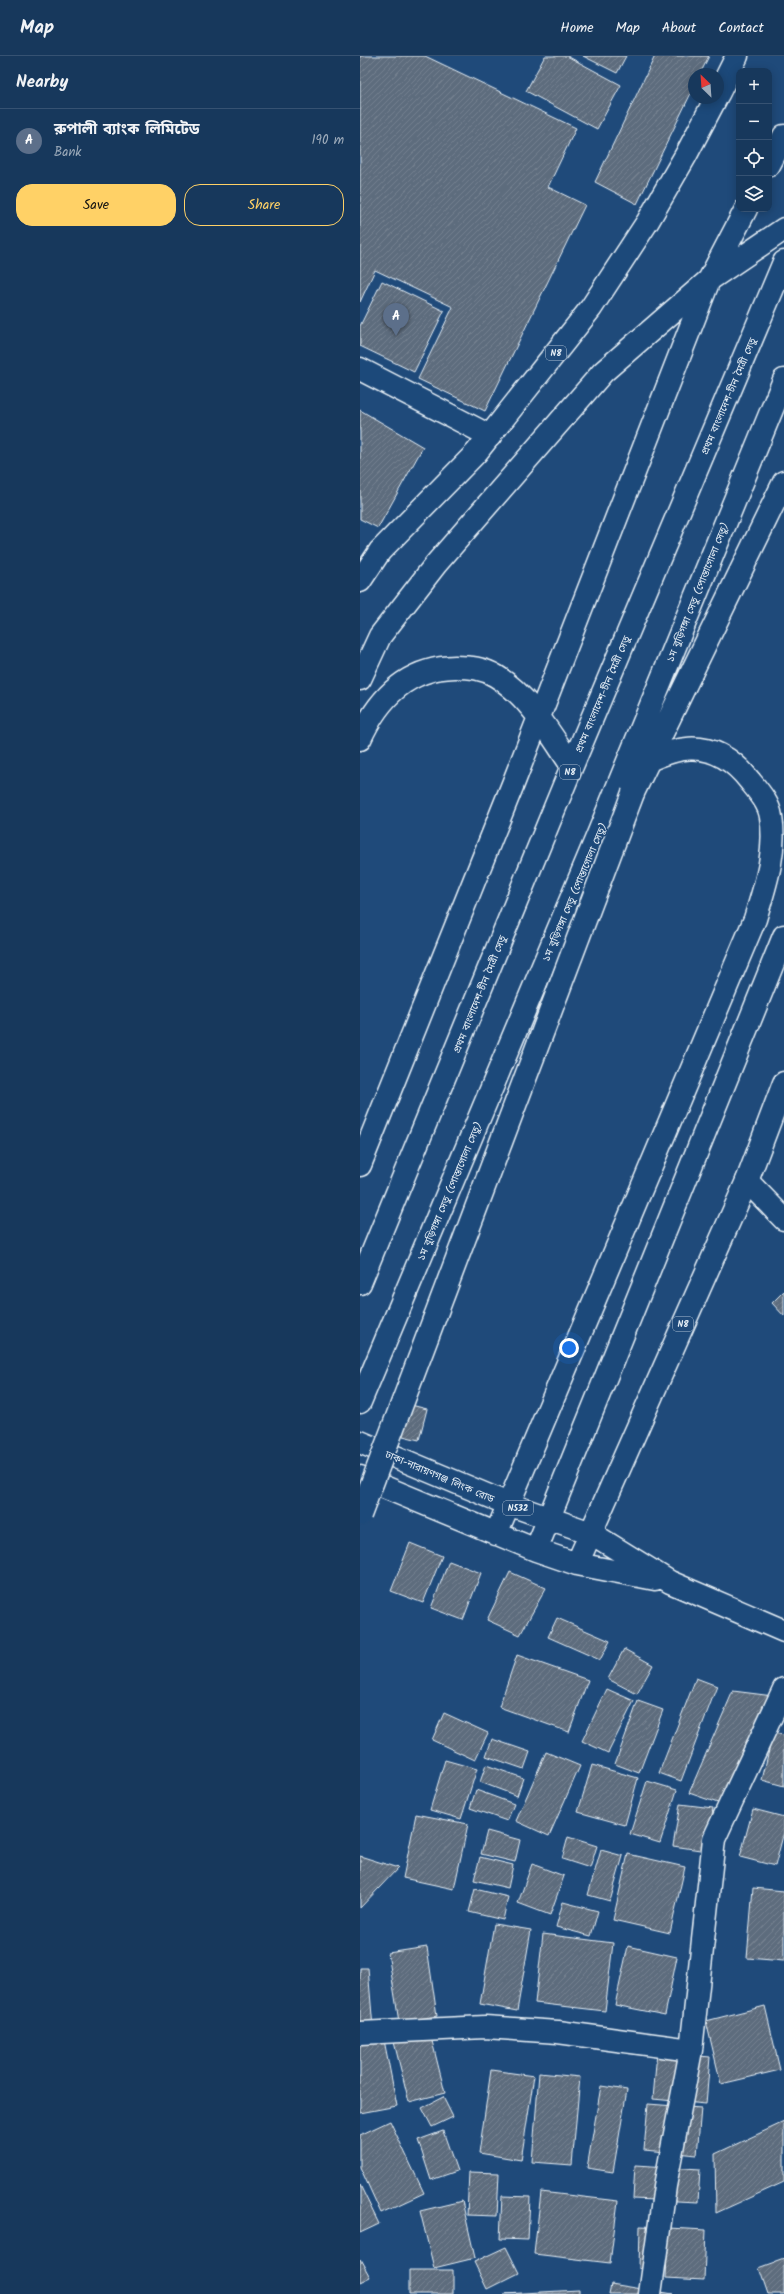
<!DOCTYPE html>
<html lang="en">
<head>
<meta charset="utf-8">
<style>
	:root { --surface:#17385c; --page:#203f62; --text:#f1f3f6; --muted:#9eacbb; --line:#365272; --accent:#ffd166 }
	body { margin:0; font-family:Kalam,"Noto Sans Bengali",sans-serif; background:var(--page); color:var(--text) }
	.controls { position:absolute; right:12px; top:12px; display:grid; overflow:hidden; border-radius:8px; box-shadow:0 2px 10px #0003 }
	.controls button { width:36px; height:36px; display:grid; place-items:center; padding:0; border:0; border-bottom:1px solid var(--line); background:var(--surface); color:var(--text); font:20px sans-serif }
	.compass { position:absolute; left:328px; top:12px; width:36px; height:36px; border-radius:50%; background:var(--surface); box-shadow:0 2px 10px #0003; rotate:335deg }
	.you { position:absolute; left:209px; top:1292px; width:14px; height:14px; margin:-10px; border:3px solid #fff; border-radius:50%; background:#1a73e8; box-shadow:0 0 0 6px #1a73e833 }
	.badge { display:grid; place-items:center; width:26px; height:26px; border-radius:50%; background:var(--accent); color:#fff; font-size:13px; font-weight:700 }
	.pin { position:absolute; translate:-50% -33px; filter:drop-shadow(0 1px 2px #0008) }
	.pin::after { content:''; position:absolute; top:21px; width:14px; height:12px; background:inherit; clip-path:polygon(0 0,100% 0,50% 100%) }
	.list { margin:0; padding:0; list-style:none }
	h2 { display:flex; justify-content:space-between; align-items:center; height:52px; margin:0; padding:0 16px; font-size:17px }
	h2 small { font-size:13px; font-weight:400; color:var(--muted) }
	.list li { display:grid; grid-template-columns:26px 1fr auto; gap:12px; align-items:center; box-sizing:border-box; height:64px; padding:0 16px; border-top:1px solid var(--line) }
	.list b { display:block; font-size:15px; white-space:nowrap }
	.list p { margin:0; font-size:13px; white-space:nowrap; color:var(--muted) }
	.list em { font-size:13px; font-style:normal; color:var(--muted) }
	.actions { display:flex; gap:8px; padding:12px 16px }
	.actions a { flex:1; padding:9px 0; border:1px solid var(--accent); border-radius:16px; text-align:center; font-size:14px; color:var(--accent) }
	.actions .main { background:var(--accent); color:#111 }
	.icon { flex:none; width:22px; height:22px; fill:none; stroke:currentColor; stroke-width:2; stroke-linecap:round; stroke-linejoin:round }
	.map { position:relative; flex:none; width:424px; height:2238px; overflow:hidden }
	header { display:flex; align-items:center; gap:24px; box-sizing:border-box; height:56px; padding:0 20px; background:var(--surface); border-bottom:1px solid var(--line) }
	header strong { font-size:19px }
	nav { display:flex; gap:22px; margin-inline-start:auto; font-size:14px }
	main { display:flex }
	aside { flex:1; background:var(--surface) }
	.map>svg:first-child { display:block }
	.building { fill:url(#building-hatch); stroke:#e8f1f8 }
	.lines { fill:none; stroke-linecap:round; stroke-linejoin:round }
	.minor-casing { stroke:#e8f1f8; stroke-width:25 }
	.highway-casing { stroke:#e8f1f8; stroke-width:25 }
	.minor { stroke:#1f4a7a; stroke-width:22 }
	.highway { stroke:#1f4a7a; stroke-width:22 }
	.highway-bridge-casing { stroke:#e8f1f8; stroke-width:25; stroke-linecap:butt }
	.highway-bridge { stroke:#1f4a7a; stroke-width:22 }
	.labels { text-anchor:middle; stroke-width:3.5; stroke-linejoin:round; paint-order:stroke }
	.shield { fill:#1f4a7a; stroke:#acbfd2; stroke-width:1 }
	.shield-label { font-size:9px; font-weight:bold; fill:#e8f1f8 }
	.street-label { font-size:10px; fill:#e8f1f8; stroke:#1f4a7a }
</style>
</head>
<body>
<header>
<strong>Map</strong>
<nav><a>Home</a><a>Map</a><a>About</a><a>Contact</a></nav>
</header>
<main>
<aside>
<h2>Nearby<small></small></h2>
<ul class="list">
<li><span class="badge" style="background:#5c6f8a">A</span><div><b>রুপালী ব্যাংক লিমিটেড</b><p>Bank</p></div><em>190 m</em></li>
</ul>
<div class="actions"><a class="main">Save</a><a>Share</a></div>
</aside>
<div class="map">
<svg width="424" height="2238" viewBox="0 0 424 2238">
	<defs>
		<pattern id="building-hatch" width="6" height="6" patternUnits="userSpaceOnUse"><rect width="6" height="6" fill="#5d6c7d"/><path d="M-1 1l2-2M0 6l6-6M5 7l2-2" fill="none" stroke="#748190"/></pattern>
	</defs>
	<rect width="100%" height="100%" fill="#1f4a7a"/>
	<filter id="ink" filterUnits="userSpaceOnUse"><feTurbulence type="fractalNoise" baseFrequency=".025" numOctaves="2"/><feDisplacementMap in="SourceGraphic" scale="8" xChannelSelector="R" yChannelSelector="G"/><feConvolveMatrix kernelMatrix="1 2 1 2 8 2 1 2 1" color-interpolation-filters="sRGB"/></filter>
	<g filter="url(#ink)">
		<!-- building -->
		<path class="building" d="M0,0H65L216,72L188,131L225,149L125,355L58,323L93,251L15,214L0,246Z
			M185,0H207L261,29L237,73L166,35Z
			M223,0H266L257,17Z
			M295,0H349L340,18H334V31L277,148L235,126Z
			M22,225L84,255L54,316L0,290V270Z
			M0,354L63,391L18,472L0,463Z
			M424,1235V1260L412,1247Z
			M35,1345L67,1353L59,1384L27,1376Z
			M50,1487L82,1500L63,1547L31,1535Z
			M89,1505L121,1517L103,1564L71,1552Z
			M150,1516L186,1532L160,1579L127,1564Z
			M197,1562L250,1585L240,1604L188,1581Z
			M264,1593L293,1609L277,1638L248,1623Z
			M157,1599L228,1624L209,1676L139,1651Z
			M336,1622L357,1630L321,1725L299,1717Z
			M247,1633L274,1645L248,1697L222,1685Z
			M373,1635L413,1640L375,1753L329,1737Z
			M278,1645L303,1654L279,1717L255,1708Z
			M84,1657L128,1677L115,1704L72,1684Z
			M413,1677L424,1679V1730L402,1724Z
			M132,1683L170,1696L164,1713L126,1700Z
			M186,1696L220,1710L189,1780L156,1765Z
			M85,1704L117,1713L101,1763L70,1754Z
			M126,1709L163,1722L157,1740L120,1726Z
			M232,1709L278,1722L265,1769L218,1756Z
			M287,1725L317,1734L300,1787L270,1778Z
			M116,1734L154,1748L147,1765L110,1752Z
			M320,1748L353,1752L347,1795L313,1790Z
			M393,1753L424,1761V1776L415,1810L380,1801Z
			M56,1758L108,1768L94,1833L43,1822Z
			M127,1775L160,1784L155,1806L121,1798Z
			M208,1781L237,1790L230,1812L202,1803Z
			M241,1794L263,1800L250,1845L228,1839Z
			M268,1798L325,1811L310,1877L253,1864Z
			M0,1800L38,1812L0,1852Z
			M120,1801L153,1809L148,1832L114,1824Z
			M172,1808L204,1820L190,1859L158,1847Z
			M393,1832L424,1835V1905L387,1902Z
			M115,1833L148,1841L143,1864L109,1856Z
			M203,1846L238,1855L231,1880L196,1871Z
			M134,1868L171,1874L157,1955L120,1948Z
			M183,1878L253,1887L245,1955L175,1947Z
			M268,1890L317,1901L305,1959L255,1949Z
			M67,1891L77,1960L39,1966L28,1897Z
			M0,1912H8L13,1972L0,1973Z
			M405,1950L420,2014L361,2028L346,1965Z
			M70,1977L85,2037L49,2046L34,1986Z
			M23,1979L37,2050L0,2057V1984Z
			M297,1996L350,2001L346,2048L293,2043Z
			M131,2014L174,2020L161,2104L119,2097Z
			M179,2017L220,2021L212,2109L172,2106Z
			M241,2030L267,2034L253,2116L227,2112Z
			M83,2041L93,2061L72,2071L62,2052Z
			M288,2048L341,2052L337,2099L284,2094Z
			M30,2065L64,2137L21,2157L0,2111V2079Z
			M424,2066V2126L356,2157L355,2098Z
			M83,2075L97,2115L71,2124L58,2084Z
			M275,2109L340,2113L338,2146L273,2143Z
			M109,2116L139,2117L137,2160L107,2159Z
			M0,2129L19,2168L0,2177Z
			M181,2136L258,2145L250,2207L174,2198Z
			M142,2140L170,2141L168,2184L140,2183Z
			M102,2145L115,2202L74,2212L60,2155Z
			M280,2170L303,2171L302,2212H279Z
			M308,2172L346,2174L344,2224L306,2222Z
			M146,2191L159,2217L127,2233L114,2206Z
			M0,2203L10,2221L0,2226Z
			M424,2203V2238H408L399,2212Z
			M49,2214H93V2238H49Z
			M251,2228L313,2238H249Z
			M219,2234V2238H144Z"/>
		<g class="lines">
			<!-- minor casing -->
			<g class="minor-casing">
				<path id="minor" d="M0,313L130,380
					M387,1125L424,1163
					M0,1977L125,1971L198,1976L331,1994
					M290,2238L305,2130L331,1994L354,1783L424,1633"/>
			</g>
			<!-- highway casing -->
			<g class="highway-casing">
				<path id="highway" d="M358,38L377,0
					M409,109L424,80
					M0,525L20,495L116,397L231,252L288,165L326,99L356,42
					M0,623L20,580L76,508L243,316L349,224L424,173
					M0,683C19,641 48,612 95,611C110,611 123,612 136,620C169,640 191,679 212,710
					M273,737L424,426
					M0,1109L153,728L349,224L386,153
					M0,1227L212,710L424,206
					M0,1346L237,781L424,324
					M0,1386L148,1448L231,1477L310,1526L424,1575
					M0,1421L176,1494L217,1508L295,1523
					M136,1478L395,863C405,830 417,796 411,761C409,747 399,736 390,725C351,675 309,691 263,718
					M176,1494L424,880
					M217,1508L387,1125L424,1027"/>
			</g>
			<!-- minor -->
			<use href="#minor" class="minor"/>
			<!-- highway -->
			<use href="#highway" class="highway"/>
			<!-- highway-bridge casing -->
			<g class="highway-bridge-casing">
				<path id="highway-bridge" d="M0,1459L273,737"/>
			</g>
			<!-- highway-bridge -->
			<use href="#highway-bridge" class="highway-bridge"/>
		</g>
	</g>
	<g class="labels">
		<!-- shield labels -->
		<g class="shield">
			<rect x="186" y="290" width="20" height="14" rx="3"/>
			<rect x="200" y="709" width="20" height="14" rx="3"/>
			<rect x="313" y="1261" width="20" height="14" rx="3"/>
			<rect x="143" y="1445" width="30" height="14" rx="3"/>
		</g>
		<g class="shield-label">
			<text x="196" y="300">N8</text>
			<text x="210" y="719">N8</text>
			<text x="323" y="1271">N8</text>
			<text x="158" y="1455">N532</text>
		</g>
		<!-- street labels -->
		<g class="street-label">
			<text transform="translate(368 340) rotate(-67)" y="4">প্রথম বাংলাদেশ-চীন মৈত্রী সেতু</text>
			<text transform="translate(337 536) rotate(-68)" y="4">১ম বুড়িগঙ্গা সেতু (পোস্তাগোলা সেতু)</text>
			<text transform="translate(242 638) rotate(-67)" y="4">প্রথম বাংলাদেশ-চীন মৈত্রী সেতু</text>
			<text transform="translate(214 836) rotate(-67)" y="4">১ম বুড়িগঙ্গা সেতু (পোস্তাগোলা সেতু)</text>
			<text transform="translate(119 938) rotate(-68)" y="4">প্রথম বাংলাদেশ-চীন মৈত্রী সেতু</text>
			<text transform="translate(89 1135) rotate(-67)" y="4">১ম বুড়িগঙ্গা সেতু (পোস্তাগোলা সেতু)</text>
			<text transform="translate(80 1420) rotate(23)" y="4">ঢাকা-নারায়ণগঞ্জ লিংক রোড</text>
		</g>
	</g>
</svg>
<div class="controls">
<button>+</button>
<button>−</button>
<button><svg class="icon" aria-label="locate" viewBox="0 0 24 24"><circle cx="12" cy="12" r="6"/><path d="M12 2v4M12 18v4M2 12h4M18 12h4"/></svg></button>
<button><svg class="icon" aria-label="layers" viewBox="0 0 24 24"><path d="M12 4l9 5-9 5-9-5zM3 14l9 5 9-5"/></svg></button>
</div>
<svg class="compass" viewBox="-18 -18 36 36"><path d="M0-13l5 13h-10z" fill="#e53935"/><path d="M0 13l5-13h-10z" fill="#9eacbb"/></svg>
<div class="you"></div>
<div class="pin badge" style="left:36px;top:280px;background:#5c6f8a">A</div>
</div>
</main>
</body>
</html>
